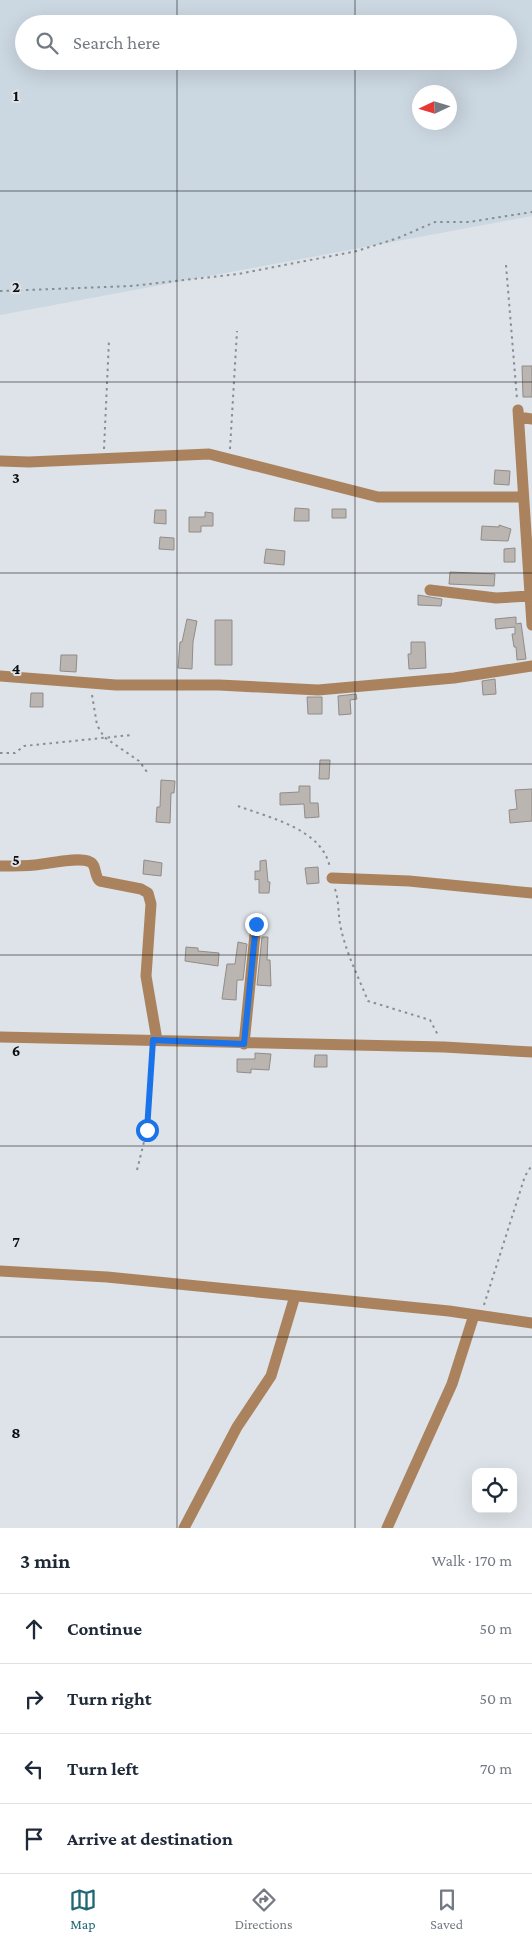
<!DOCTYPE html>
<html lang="en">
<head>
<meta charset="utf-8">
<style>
	:root { --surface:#fff; --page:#f6f6f7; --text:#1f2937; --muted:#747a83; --line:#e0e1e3; --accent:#1e6773 }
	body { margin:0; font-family:"Crimson Pro",serif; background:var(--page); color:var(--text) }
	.controls { position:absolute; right:15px; bottom:15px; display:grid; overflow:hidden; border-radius:10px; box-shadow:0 5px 20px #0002 }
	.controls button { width:45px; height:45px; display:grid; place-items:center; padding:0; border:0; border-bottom:1px solid var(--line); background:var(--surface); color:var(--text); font:25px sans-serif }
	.compass { position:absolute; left:412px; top:85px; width:45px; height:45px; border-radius:50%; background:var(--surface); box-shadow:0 5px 20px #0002; rotate:266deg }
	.stop { position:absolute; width:15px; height:15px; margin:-11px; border:4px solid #1a73e8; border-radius:50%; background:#fff }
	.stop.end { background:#1a73e8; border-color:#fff; box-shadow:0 1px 5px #0008 }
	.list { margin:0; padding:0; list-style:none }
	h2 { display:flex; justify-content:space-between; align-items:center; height:65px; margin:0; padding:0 20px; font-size:21px }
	h2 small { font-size:16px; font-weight:400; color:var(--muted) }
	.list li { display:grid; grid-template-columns:32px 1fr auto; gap:15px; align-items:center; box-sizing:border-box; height:70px; padding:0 20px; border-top:1px solid var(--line) }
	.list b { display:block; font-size:19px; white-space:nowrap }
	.list em { font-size:16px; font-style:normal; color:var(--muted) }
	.icon { flex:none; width:28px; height:28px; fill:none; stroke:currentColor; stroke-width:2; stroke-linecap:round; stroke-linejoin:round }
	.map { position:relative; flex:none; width:532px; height:1528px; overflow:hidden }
	.search { position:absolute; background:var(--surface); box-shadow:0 5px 20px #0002; left:15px; right:15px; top:15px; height:55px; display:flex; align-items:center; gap:12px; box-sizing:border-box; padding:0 18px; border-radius:28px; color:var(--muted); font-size:19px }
	.sheet { height:345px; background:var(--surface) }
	nav { display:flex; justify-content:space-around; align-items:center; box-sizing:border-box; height:70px; border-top:1px solid var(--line); background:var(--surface); font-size:14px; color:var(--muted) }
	nav a { display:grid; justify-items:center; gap:2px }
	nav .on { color:var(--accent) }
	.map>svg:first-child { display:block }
	.built { fill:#cbd7e1; fill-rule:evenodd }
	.building { fill:#bab5b0; stroke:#918c88 }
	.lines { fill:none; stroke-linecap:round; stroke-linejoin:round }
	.path { stroke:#898e91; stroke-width:2; stroke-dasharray:2.5 4; stroke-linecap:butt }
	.minor { stroke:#aa835e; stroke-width:11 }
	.route { stroke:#1a73e8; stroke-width:6 }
	.grid { fill:none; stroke:#0b0d0f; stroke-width:1; stroke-opacity:0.55 }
	.grid-label { font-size:16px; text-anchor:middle; font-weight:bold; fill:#0b0d0f; stroke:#dde3e8; stroke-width:4; stroke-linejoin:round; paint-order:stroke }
</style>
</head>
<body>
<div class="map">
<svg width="532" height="1528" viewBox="0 0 532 1528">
	<rect width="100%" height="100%" fill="#dde3e8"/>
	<!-- built -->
	<path class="built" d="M0,0H532V216L0,315ZM24,24H508V61H24ZM420,92H450V122H420Z"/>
	<!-- building -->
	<path class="building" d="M522,366H532V397H523Z
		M495,470L510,471L509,485L494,484Z
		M295,508L309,509V521H294Z
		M332,509H346V518H332Z
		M155,510H166V524L154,523Z
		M205,512L213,513V526H201V532H189V517H205Z
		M499,525L511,529L508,541L481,540L482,526L499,527Z
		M160,537L174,538V550L159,549Z
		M515,548V562H504V549Z
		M266,549L285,551L284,565L264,563Z
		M450,572L495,574L494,586L449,584Z
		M418,595L442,599L441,606L418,605Z
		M516,617V624L521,623L526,659L517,660L516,647H514L512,634H515V627L496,629L495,619Z
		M187,619L197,621L193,642L192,669L178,668L180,642H182Z
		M215,620H232V665H215Z
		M411,642H425L426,668L409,669L408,654H411Z
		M61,655H77L76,672L60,671Z
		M495,679L496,694L483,695L482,681Z
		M31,693H43V707H30Z
		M356,694L357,699L350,700L351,714L339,715L338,696Z
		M307,697H322V714H308Z
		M320,760H330L329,779H319Z
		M161,780L175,781L174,793H171L170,823L156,822L157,807H160Z
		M299,786H310V803H318L319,817L305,818L304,804L280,805V793L299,792Z
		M532,789V821L510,823L509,810L517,809L515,790Z
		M144,860L162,863L161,876L143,874Z
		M266,860L268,882H270L269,893H259V879L255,880V871H260V861Z
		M318,867L319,883L307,884L305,868Z
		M262,937H268L267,960H270L271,986L257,985Z
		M238,942L247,944L243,980H237L236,1000L222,999L227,964H235Z
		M186,947L198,948V951L219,953L218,966L185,961Z
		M255,1053L271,1054L269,1070L251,1069V1073L237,1072V1059H255Z
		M315,1055H327V1067H314Z"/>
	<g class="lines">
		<!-- path -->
		<path class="path" d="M506,265L517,399
			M0,291L131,286L238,274L357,251L398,238L435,222H469L532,212
			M104,449L109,340
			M230,449L237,331
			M92,695L97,725L104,737L139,761L147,772
			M0,753H15L24,746L131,735
			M238,806C270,818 323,829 330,868
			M335,889C339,901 338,912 340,924C345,951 358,976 368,1001L430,1020L439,1037
			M137,1170L147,1130L153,1050
			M484,1305L525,1176L532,1165"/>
		<!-- minor -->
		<path class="minor" d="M518,410L532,625
			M519,417L532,419
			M0,461L29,462L209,454L378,497H523
			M430,590L496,598L529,596
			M0,676L116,685H219L318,690L454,678L532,666
			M0,866C12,866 24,866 35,865C48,864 79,856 90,862C97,865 94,877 100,881L141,889L148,893L151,904L146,976L157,1040
			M332,878L409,881L532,893
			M0,1037L444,1047L532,1052
			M244,1044L256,924
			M0,1271L107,1277L449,1311L532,1323
			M184,1528L237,1427L271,1376L295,1296
			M387,1528L452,1384L474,1315"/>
	</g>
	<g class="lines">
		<!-- route -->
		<path class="route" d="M147,1130L153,1040L244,1044L256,924"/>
	</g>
	<!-- grid -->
	<path class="grid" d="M177,0V24M355,0V24M177,61V1528M355,61V1528M0,191H532M0,382H532M0,573H532M0,764H532M0,955H532M0,1146H532M0,1337H532"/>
	<g class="grid-label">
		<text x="16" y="101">1</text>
		<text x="16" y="292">2</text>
		<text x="16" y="483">3</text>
		<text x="16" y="674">4</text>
		<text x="16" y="865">5</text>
		<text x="16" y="1056">6</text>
		<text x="16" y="1247">7</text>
		<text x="16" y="1438">8</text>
	</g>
</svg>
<div class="controls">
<button><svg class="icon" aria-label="locate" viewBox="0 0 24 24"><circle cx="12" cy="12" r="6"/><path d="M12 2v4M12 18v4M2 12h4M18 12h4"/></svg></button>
</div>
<svg class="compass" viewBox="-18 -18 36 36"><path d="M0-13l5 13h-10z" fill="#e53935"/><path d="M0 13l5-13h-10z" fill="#747a83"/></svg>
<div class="stop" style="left:147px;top:1130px"></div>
<div class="stop end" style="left:256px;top:924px"></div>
<div class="search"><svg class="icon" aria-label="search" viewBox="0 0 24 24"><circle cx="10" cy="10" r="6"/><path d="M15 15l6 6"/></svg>Search here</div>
</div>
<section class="sheet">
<h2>3 min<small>Walk · 170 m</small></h2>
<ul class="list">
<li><svg class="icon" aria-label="ahead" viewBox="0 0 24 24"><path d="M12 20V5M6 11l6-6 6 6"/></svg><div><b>Continue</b></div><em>50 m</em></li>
<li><svg class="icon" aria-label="right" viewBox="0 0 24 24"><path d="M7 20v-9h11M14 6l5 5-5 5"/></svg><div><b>Turn right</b></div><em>50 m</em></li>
<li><svg class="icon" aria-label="left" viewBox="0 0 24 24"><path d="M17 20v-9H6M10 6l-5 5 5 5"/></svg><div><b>Turn left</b></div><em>70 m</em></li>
<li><svg class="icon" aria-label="arrive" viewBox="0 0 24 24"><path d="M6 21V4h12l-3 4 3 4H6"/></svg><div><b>Arrive at destination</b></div></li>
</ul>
</section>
<nav>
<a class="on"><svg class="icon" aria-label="map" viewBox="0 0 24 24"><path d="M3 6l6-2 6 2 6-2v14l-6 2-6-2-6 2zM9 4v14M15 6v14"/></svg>Map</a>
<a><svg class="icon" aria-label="directions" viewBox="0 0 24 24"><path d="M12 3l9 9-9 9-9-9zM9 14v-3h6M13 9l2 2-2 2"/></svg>Directions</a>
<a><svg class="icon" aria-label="saved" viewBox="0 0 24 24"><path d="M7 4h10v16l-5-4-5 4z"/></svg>Saved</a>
</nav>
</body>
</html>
